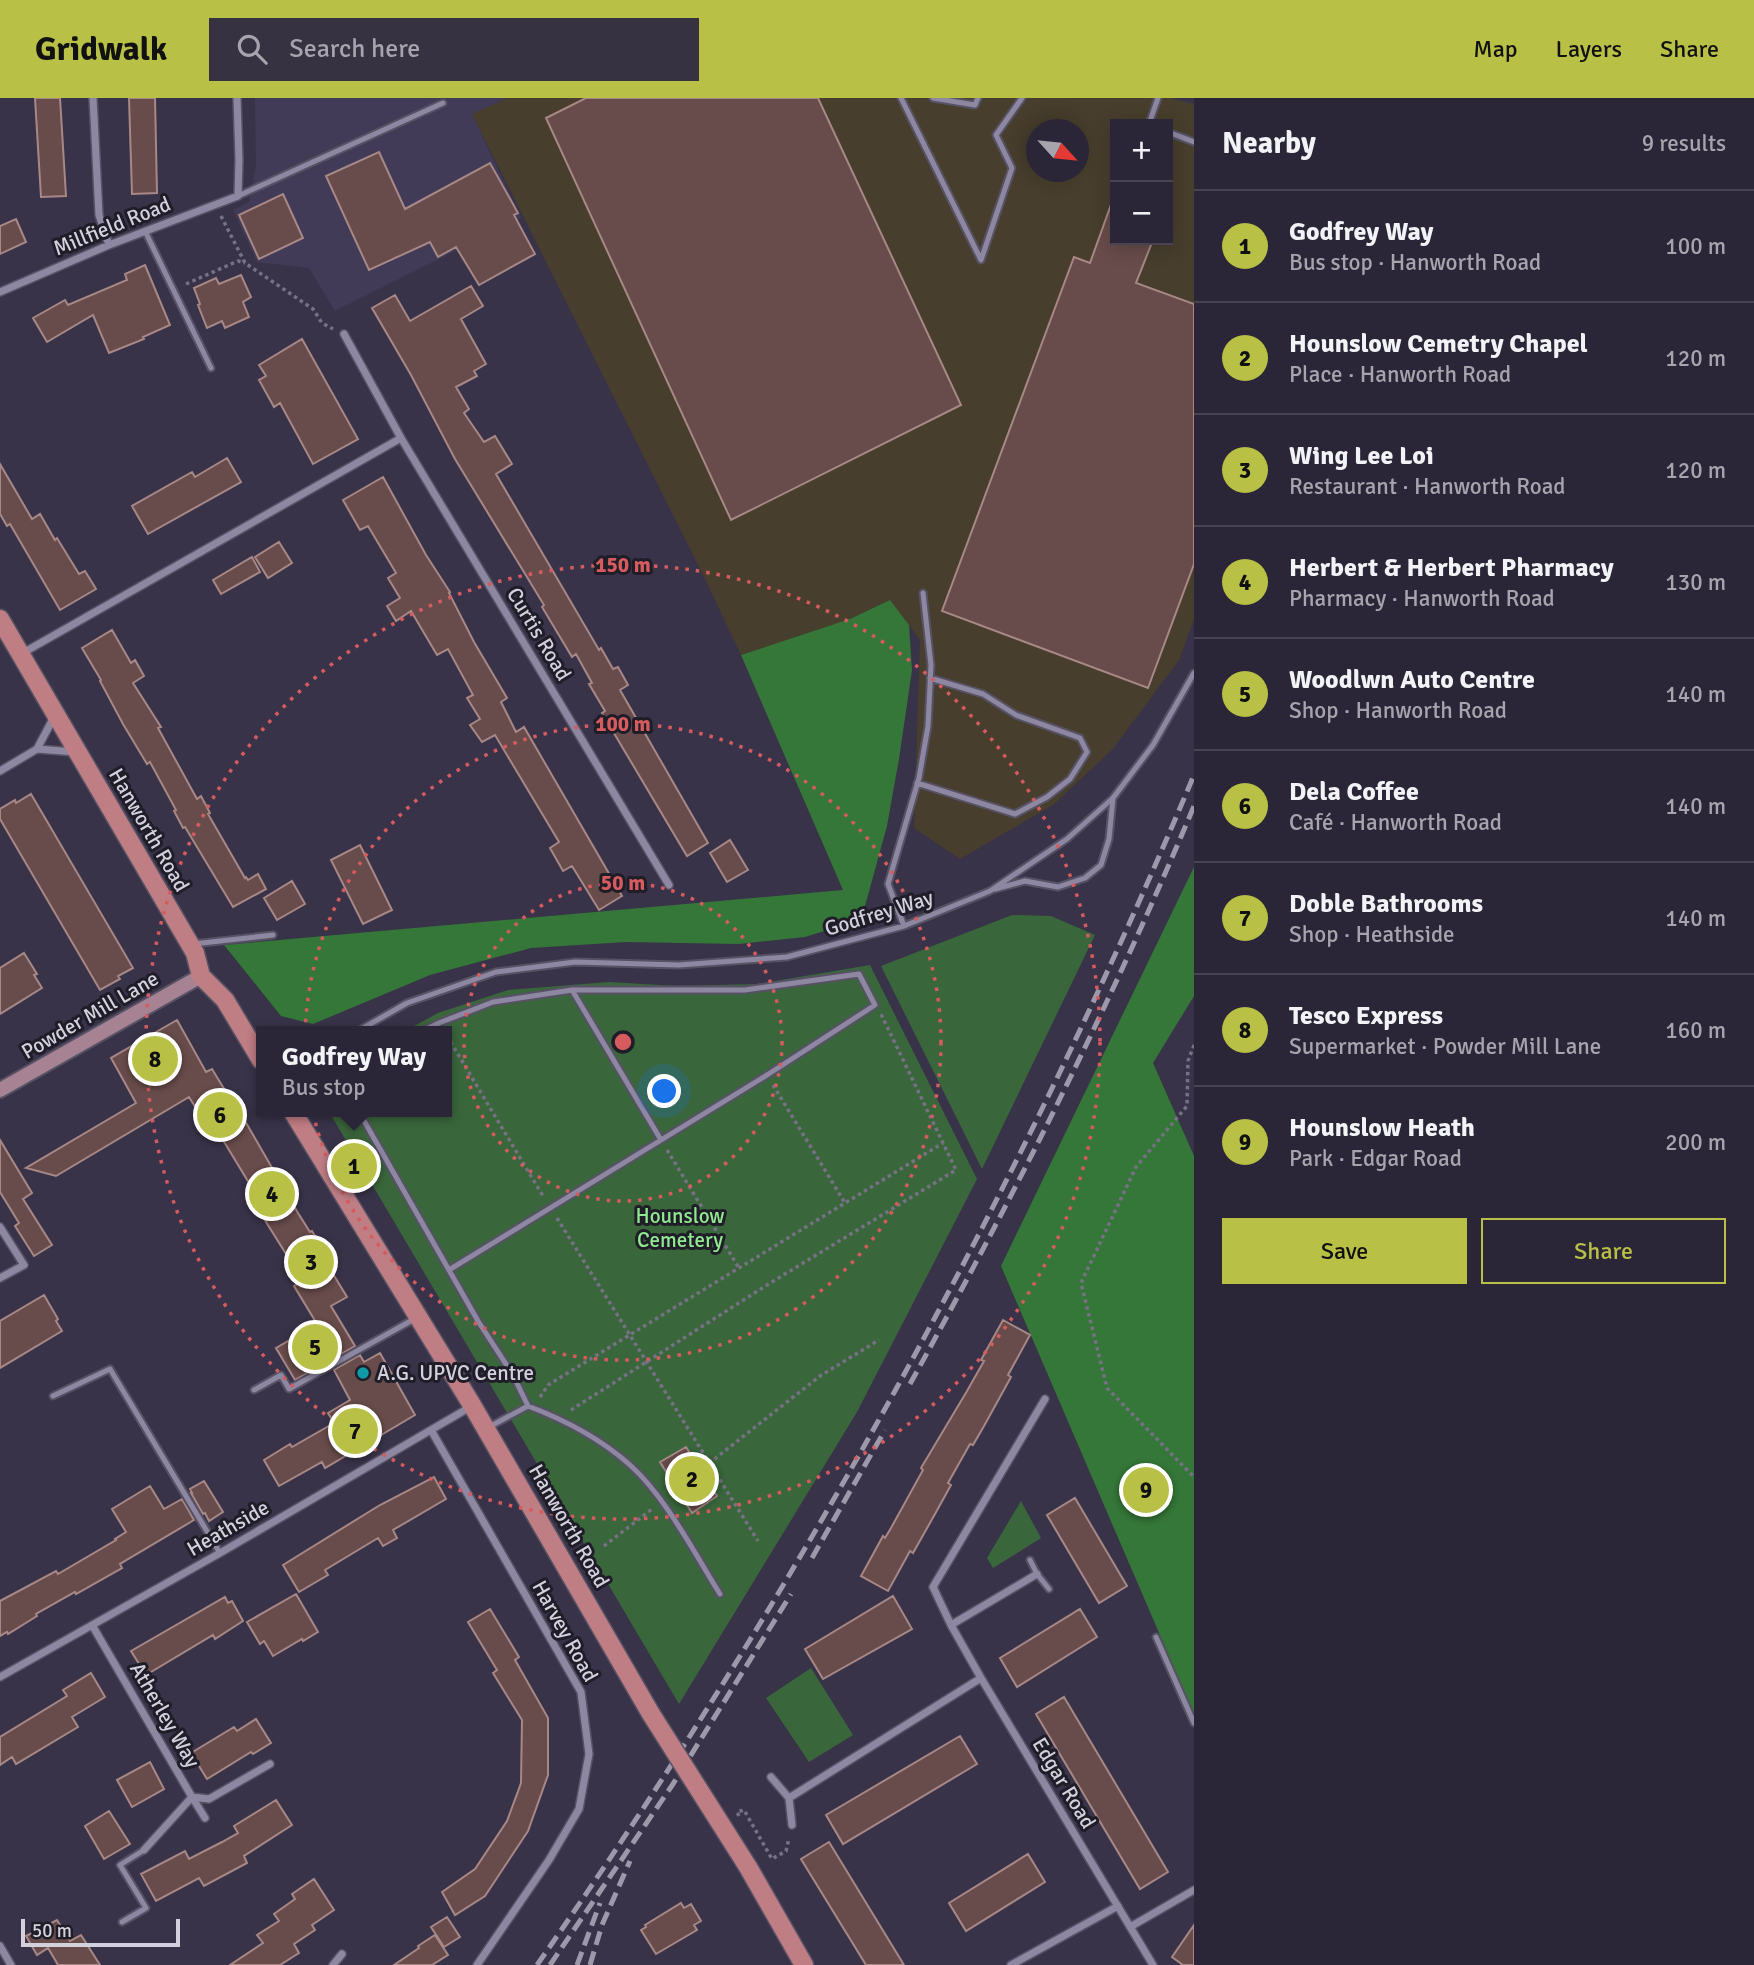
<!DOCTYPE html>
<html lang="en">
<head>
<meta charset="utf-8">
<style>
	:root { --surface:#2b2637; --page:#373242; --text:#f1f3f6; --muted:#a6a5ad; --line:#474352; --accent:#b9c046 }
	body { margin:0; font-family:Signika,sans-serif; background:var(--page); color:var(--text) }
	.controls { position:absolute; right:21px; top:21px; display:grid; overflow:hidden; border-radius:0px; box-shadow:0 4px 18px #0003 }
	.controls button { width:63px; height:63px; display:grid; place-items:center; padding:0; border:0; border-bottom:2px solid var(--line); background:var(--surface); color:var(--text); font:35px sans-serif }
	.compass { position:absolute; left:1026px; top:21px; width:63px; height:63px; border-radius:50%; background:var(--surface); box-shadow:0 4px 18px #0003; rotate:117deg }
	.scale { position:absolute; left:21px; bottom:18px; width:159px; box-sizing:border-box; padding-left:7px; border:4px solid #d4d1df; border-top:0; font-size:19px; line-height:24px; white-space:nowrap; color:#d4d1df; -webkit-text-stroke:5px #1f1d27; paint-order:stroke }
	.you { position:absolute; left:665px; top:994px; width:24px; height:24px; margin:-18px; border:5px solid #fff; border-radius:50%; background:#1a73e8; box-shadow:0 0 0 10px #1a73e833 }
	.badge { display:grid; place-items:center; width:46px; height:46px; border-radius:50%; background:var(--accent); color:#111; font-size:23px; font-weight:700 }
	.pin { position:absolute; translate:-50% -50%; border:4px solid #fff; box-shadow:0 2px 7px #0006 }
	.popup { position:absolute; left:256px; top:928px; width:196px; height:91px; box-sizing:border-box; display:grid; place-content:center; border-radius:0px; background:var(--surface); filter:drop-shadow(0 2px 5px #0005); font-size:23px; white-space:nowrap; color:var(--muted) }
	.popup b { font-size:26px; color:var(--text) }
	.popup::after { content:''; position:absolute; left:50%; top:100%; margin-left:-14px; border:14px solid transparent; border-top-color:var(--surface) }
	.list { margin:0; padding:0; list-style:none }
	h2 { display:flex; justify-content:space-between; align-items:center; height:91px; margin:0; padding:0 28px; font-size:30px }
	h2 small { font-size:23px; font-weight:400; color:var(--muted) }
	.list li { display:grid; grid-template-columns:46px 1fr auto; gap:21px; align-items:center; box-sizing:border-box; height:112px; padding:0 28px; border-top:2px solid var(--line) }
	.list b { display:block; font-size:26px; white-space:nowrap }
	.list p { margin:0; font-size:23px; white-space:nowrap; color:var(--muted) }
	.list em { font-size:23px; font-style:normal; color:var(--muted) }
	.actions { display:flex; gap:14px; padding:21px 28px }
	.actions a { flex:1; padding:16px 0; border:2px solid var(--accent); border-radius:0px; text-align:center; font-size:24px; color:var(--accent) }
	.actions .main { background:var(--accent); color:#111 }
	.icon { flex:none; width:38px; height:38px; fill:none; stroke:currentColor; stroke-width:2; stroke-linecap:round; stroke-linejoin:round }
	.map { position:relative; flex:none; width:1194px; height:1867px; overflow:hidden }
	header { display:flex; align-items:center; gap:42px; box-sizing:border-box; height:98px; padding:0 35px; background:var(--accent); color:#111 }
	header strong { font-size:33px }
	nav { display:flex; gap:38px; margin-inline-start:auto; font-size:24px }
	.search { width:490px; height:63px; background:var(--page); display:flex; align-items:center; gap:18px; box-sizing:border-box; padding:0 24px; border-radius:0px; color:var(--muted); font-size:26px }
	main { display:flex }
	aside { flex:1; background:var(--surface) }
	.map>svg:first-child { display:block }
	.commercial { fill:#473e2d; fill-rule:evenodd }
	.built { fill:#423b57 }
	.green { fill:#3a663b }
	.forest { fill:#357738 }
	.building { fill:#684c4b; stroke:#a78886; stroke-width:2 }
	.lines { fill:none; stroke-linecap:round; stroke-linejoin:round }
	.lane-casing { stroke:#565264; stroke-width:9 }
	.street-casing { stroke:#565264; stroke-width:10 }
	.secondary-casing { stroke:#565264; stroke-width:18 }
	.primary-casing { stroke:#565264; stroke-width:21 }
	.path { stroke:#767184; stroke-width:3.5; stroke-dasharray:3.5 3.5; stroke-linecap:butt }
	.lane { stroke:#8d87a1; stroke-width:5 }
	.street { stroke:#8d87a1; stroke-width:7 }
	.secondary { stroke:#a68292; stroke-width:14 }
	.primary { stroke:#bf7d84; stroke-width:18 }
	.rail { stroke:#9d99aa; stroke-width:5; stroke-dasharray:14 7; stroke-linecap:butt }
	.primary-bridge-casing { stroke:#565264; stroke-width:21; stroke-linecap:butt }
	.primary-bridge { stroke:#bf7d84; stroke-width:18 }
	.ring { fill:none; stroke:#d55b5f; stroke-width:3.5; stroke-dasharray:3.5 7 }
	.culture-dot { fill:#0f9aa8; stroke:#1f1d27; stroke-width:2.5 }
	.labels { text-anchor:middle; stroke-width:6; stroke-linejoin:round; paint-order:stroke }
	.street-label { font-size:21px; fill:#d4d1df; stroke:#1f1d27 }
	.park-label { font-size:21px; fill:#90e991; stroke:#1f1d27 }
	.poi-label { font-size:21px; fill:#d4d1df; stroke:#1f1d27; text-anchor:start }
	.centre { fill:#d55b5f; stroke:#1f1d27; stroke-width:3.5 }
	.ring-label { font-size:21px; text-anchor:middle; font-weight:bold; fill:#d55b5f; stroke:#1f1d27; stroke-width:6; stroke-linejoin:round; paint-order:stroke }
</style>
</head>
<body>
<header>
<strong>Gridwalk</strong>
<div class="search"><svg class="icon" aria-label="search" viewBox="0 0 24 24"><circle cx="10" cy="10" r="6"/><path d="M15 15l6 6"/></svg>Search here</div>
<nav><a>Map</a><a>Layers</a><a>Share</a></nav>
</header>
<main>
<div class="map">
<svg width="1194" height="1867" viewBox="0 0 1194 1867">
	<rect width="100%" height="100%" fill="#393349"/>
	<!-- commercial -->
	<path class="commercial" d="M507,0H1170L1194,6V521L1179,562L1112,652L1053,707L960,761L914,730L920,542L890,502L850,521L741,557L706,483L472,16ZM1115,26H1168V142H1115ZM1036,32H1078V74H1036Z"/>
	<!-- built -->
	<path class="built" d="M255,0H507L472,16L521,120L335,213L309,170L257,164L233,112L249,104L256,68Z"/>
	<!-- green -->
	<path class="green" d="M1012,817L1051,818L1095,837L982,1071L881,868Z
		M870,867L977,1081L857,1314L679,1606L331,1017V1014H447V933H405L438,915L508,892L609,884L677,888L757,886Z
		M1021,1403L1041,1440L993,1470L987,1460Z
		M811,1570L853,1637L809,1664L766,1600Z"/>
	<!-- forest -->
	<path class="forest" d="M890,502L909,527L912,572L899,661L887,728L865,808L837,829L805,839L739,846L626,844L531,850L430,877L313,926L281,918L224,847L843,792L741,557L850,521Z
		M1194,769V898L1153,965L1194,1058V1616L1001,1168Z"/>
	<!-- building -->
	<path class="building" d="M35,0H60L66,98L41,99Z
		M129,0H155L157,95L132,96Z
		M586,0H818L961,307L731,422L546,20Z
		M379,54L405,111L490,65L518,115L514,117L535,156L479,187L456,149L438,159L430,144L369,172L326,78Z
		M283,96L303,140L259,161L239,117Z
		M1113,101H1115V142H1153L1136,185L1194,206V466L1148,590L942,513L1074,159L1090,165Z
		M16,121L26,144L0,156V128Z
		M145,167L170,227L143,239L144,241L109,255L93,217L47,244L33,220L65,202L68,207L127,182L125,176Z
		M241,177L251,199L243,204L249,219L225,230L222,223L207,230L198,207L200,206L194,190L216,180L219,186Z
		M471,188L483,208L461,221L486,266L474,273L477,278L456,289L469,311L464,315L484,344L495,338L512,366L496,376L599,552L601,550L613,571L618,569L628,587L620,592L708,745L687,758L602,615L605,613L589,586L592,585L576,556L572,559L542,509L544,507L455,361L411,277L372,210L395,197L410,223Z
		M302,241L358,341L313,366L280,305L274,309L259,282L266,278L259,267Z
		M227,360L241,384L148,436L132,408L192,374L195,379Z
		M0,366L32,421L40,416L55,442L57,440L79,476L85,473L96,491L60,512L10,426L7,428L0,416Z
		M383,379L426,457L450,494L449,495L474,544L507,600L501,604L516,634L524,629L622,798L599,812L572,768L563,773L550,750L559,744L495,637L482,644L470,627L480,621L467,600L473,597L448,551L437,557L411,513L396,523L387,508L400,500L388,480L396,475L368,428L360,432L343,402Z
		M279,444L292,465L268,480L255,459Z
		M252,459L260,474L221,496L213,482Z
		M112,532L131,565L135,562L144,578L133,585L161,629L158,630L197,701L201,698L210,715L208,716L245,780L246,779L248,782L258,776L266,791L233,809L185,729L183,730L174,713L176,712L150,664L147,666L123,626L100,583L101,582L82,550Z
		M31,696L133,870L118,878L120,881L100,892L0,721V711L15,702L16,705Z
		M730,742L748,772L727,784L710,755Z
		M360,747L392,812L363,826L331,762Z
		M292,783L305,806L277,822L264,800Z
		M24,855L37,876L34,877L42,890L0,916V870Z
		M177,922L206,974L212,971L240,1017L241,1016L298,1115L310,1134L312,1133L331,1164L327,1166L347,1199L331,1208L355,1248L295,1282L276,1250L317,1226L294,1188L303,1183L261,1116L266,1113L226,1047L215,1030L210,1033L189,999L56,1078L26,1070L136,1005L111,960Z
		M0,1042L32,1095L23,1101L52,1147L34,1158L15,1128L19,1125L0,1094Z
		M44,1197L58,1221L56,1223L62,1233L0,1270V1223Z
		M1003,1222L1030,1237L1008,1277L1011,1279L984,1328L973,1347L970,1346L948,1385L951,1387L935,1416L913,1455L910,1453L888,1493L861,1478L883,1438L885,1440L891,1430L923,1372L921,1370L967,1293L984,1263L981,1262Z
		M380,1255L415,1317L325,1370L322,1364L279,1388L264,1362L290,1346L292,1349L334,1325L328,1315L350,1302L334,1272L360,1257L364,1264Z
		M686,1349L717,1398L692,1415L660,1364Z
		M434,1379L446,1401L393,1432L397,1440L383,1448L378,1440L325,1472L328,1477L299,1494L283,1467L380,1407Z
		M204,1383L223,1414L209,1423L205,1415L203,1416L191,1395H192L190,1391Z
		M150,1388L164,1411L182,1401L194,1422L120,1466L122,1470L76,1496L75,1494L36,1516L37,1518L8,1536L7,1534L0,1538V1503L56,1473L58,1476L116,1442L115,1441L126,1434L112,1411Z
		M1075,1400L1127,1488L1099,1505L1047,1417Z
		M296,1496L318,1534L303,1543L302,1541L273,1558L264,1543L260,1546L247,1524Z
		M893,1498L912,1531L823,1581L805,1551Z
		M225,1499L228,1505L232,1503L243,1523L215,1541L213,1537L146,1577L131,1553Z
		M490,1511L519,1559L515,1562L548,1620V1677L528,1733L485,1798L455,1817L442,1794L475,1771L507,1723L521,1685L522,1622L493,1575L497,1572L468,1524Z
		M1080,1511L1097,1539L1017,1589L1000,1560Z
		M91,1575L105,1599L72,1619L78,1629L16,1666L12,1659L0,1667V1639L67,1598L63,1592Z
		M1064,1599L1168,1774L1140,1791L1036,1616Z
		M256,1621L271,1645L253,1656L251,1654L207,1681L191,1655L234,1629L237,1633Z
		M960,1638L977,1666L843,1746L826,1717Z
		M150,1664L164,1691L132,1709L117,1682Z
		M276,1702L292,1727L244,1758L247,1765L204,1788L199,1780L156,1803L141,1776L185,1753L189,1761L222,1744L238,1735L234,1728Z
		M109,1713L130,1746L104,1761L85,1728Z
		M829,1744L904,1867H866L801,1761Z
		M1028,1756L1045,1784L966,1833L949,1805Z
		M314,1781L334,1812L312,1827L315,1832L294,1846L299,1855L280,1867H230L263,1845L257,1837L279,1823L274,1816L295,1801L292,1796Z
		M681,1805L684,1810L691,1806L701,1823L694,1827L697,1832L656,1856L641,1832L646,1829L645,1827Z
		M447,1819L460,1839L444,1849L431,1829Z
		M57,1822L70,1843L81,1837L100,1867H58L48,1850L37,1857L26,1838Z
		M1194,1827V1867H1183L1172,1859Z
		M435,1837L448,1857L432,1867H394L419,1850L418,1848Z"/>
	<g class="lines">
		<!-- lane casing -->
		<g class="lane-casing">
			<path id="lane" d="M901,0L981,162L1012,70L996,37L1022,0
				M933,0L975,7L978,0
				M1149,26L1158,0
				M1168,34L1194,44
				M238,98L443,5
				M145,133L211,270
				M917,685L1015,716L1047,699L1070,681L1087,654L1080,640L1016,617L983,596L930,580
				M995,791L1025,783L1058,789L1085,780L1101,767L1109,741L1113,700
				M904,828L888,786L919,680L928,628L931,567L923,495
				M193,846L273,837
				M572,892L661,1042
				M358,933L407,905L496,874L575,864L679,867L787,859L904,828L990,793L1067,741L1113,700L1153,647L1194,575
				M422,933L439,925L493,904L572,892H745L859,876L875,907L767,977L449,1172
				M359,1014L478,1223L513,1277L528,1308
				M254,1292L281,1277L289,1291L416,1220
				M53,1298L110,1271L220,1455
				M489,1329L528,1308C565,1322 601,1341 630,1367C665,1398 695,1456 720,1496
				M1030,1462L1037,1476L1049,1491
				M1156,1539L1194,1625
				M122,1824L146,1810L120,1767L144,1752"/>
		</g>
		<!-- street casing -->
		<g class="street-casing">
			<path id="street" d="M93,0L99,117L109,147
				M0,194L109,147L238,98L239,62L237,0
				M344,236L401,340
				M21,556L401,340L669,787
				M37,651L75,654
				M0,673L37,651L54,619
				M0,1129L24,1167L0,1180
				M1045,1301L933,1489L951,1527L981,1580L1153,1867
				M431,1332L581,1594L589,1656L579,1711L549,1762L477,1867
				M92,1527L192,1699L144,1752
				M951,1527L1037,1476
				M0,1579L220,1455L472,1308
				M771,1679L789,1700L792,1727
				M192,1699L209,1701L270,1666
				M192,1699L205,1720
				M789,1700L981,1580
				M1130,1829L1194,1792
				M0,1848L11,1867
				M333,1867L342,1856
				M1011,1867L1118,1808"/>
		</g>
		<!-- secondary casing -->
		<g class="secondary-casing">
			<path id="secondary" d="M0,992L201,878"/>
		</g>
		<!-- primary casing -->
		<g class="primary-casing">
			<path id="primary" d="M0,521L195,855L201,878L225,902L261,962
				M293,1014L472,1307L651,1616
				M748,1769L804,1867"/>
		</g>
		<!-- path -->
		<path class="path" d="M221,118L245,165L313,211L322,225L333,231
			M186,186L238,163L245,165
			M447,938L543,1098
			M1194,947L1188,963L1187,1008L1136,1069L1081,1185L1107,1290L1194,1379
			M773,987L845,1105
			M667,1052L739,1170
			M557,1120L758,1443
			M540,1299L548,1287L943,1045
			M571,1312L767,1187L956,1072L881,916
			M698,1374L820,1278L879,1242
			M671,1393L684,1384
			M604,1448L652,1411
			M739,1718L737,1714L744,1712L772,1761L786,1753L789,1740"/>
		<!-- lane -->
		<use href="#lane" class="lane"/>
		<!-- street -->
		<use href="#street" class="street"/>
		<!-- secondary -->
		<use href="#secondary" class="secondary"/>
		<!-- primary -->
		<use href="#primary" class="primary"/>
		<!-- rail -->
		<path class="rail" d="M910,1286C1014,1098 1111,906 1194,708
			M812,1460L885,1332
			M537,1867C797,1495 1018,1095 1194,677
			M550,1867L673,1686L791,1496
			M577,1867L600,1805
			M590,1867L602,1827L630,1763"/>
		<!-- primary-bridge casing -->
		<g class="primary-bridge-casing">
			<path id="primary-bridge" d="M651,1616L748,1769"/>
		</g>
		<!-- primary-bridge -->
		<use href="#primary-bridge" class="primary-bridge"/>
	</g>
	<!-- distance rings -->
	<g class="ring">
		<circle cx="623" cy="944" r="159"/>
		<circle cx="623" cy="944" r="318"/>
		<circle cx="623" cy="944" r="477"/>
	</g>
	<!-- markers -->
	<circle class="culture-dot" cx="363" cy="1275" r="7"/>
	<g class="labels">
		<!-- street labels -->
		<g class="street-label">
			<text transform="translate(112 128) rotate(-22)" y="7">Millfield Road</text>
			<text transform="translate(539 536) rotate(59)" y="7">Curtis Road</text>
			<text transform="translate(149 732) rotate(60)" y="7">Hanworth Road</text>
			<text transform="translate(879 815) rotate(-17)" y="7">Godfrey Way</text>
			<text transform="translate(90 917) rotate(-30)" y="7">Powder Mill Lane</text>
			<text transform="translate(569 1428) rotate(60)" y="7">Hanworth Road</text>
			<text transform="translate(228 1430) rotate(-30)" y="7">Heathside</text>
			<text transform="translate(565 1533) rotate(61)" y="7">Harvey Road</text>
			<text transform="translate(165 1617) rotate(60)" y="7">Atherley Way</text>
			<text transform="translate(1064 1685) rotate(59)" y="7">Edgar Road</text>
		</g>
		<!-- park labels -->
		<g class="park-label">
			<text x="680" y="1125">Hounslow<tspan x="680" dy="24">Cemetery</tspan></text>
		</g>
		<!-- poi labels -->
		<g class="poi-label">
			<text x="377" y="1282">A.G. UPVC Centre</text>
		</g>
	</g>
	<circle cx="623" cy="944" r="10" class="centre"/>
	<g class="ring-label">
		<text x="623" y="474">150 m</text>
		<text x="623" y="633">100 m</text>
		<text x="623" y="792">50 m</text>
	</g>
</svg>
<div class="controls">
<button>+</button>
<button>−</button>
</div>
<svg class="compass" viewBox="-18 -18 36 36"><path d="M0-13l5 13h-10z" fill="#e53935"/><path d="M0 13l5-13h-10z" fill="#a6a5ad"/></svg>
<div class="scale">50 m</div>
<div class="you"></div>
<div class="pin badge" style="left:354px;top:1068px">1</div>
<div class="popup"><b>Godfrey Way</b>Bus stop</div>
<div class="pin badge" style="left:692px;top:1381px">2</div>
<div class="pin badge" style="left:311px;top:1164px">3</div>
<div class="pin badge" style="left:272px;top:1096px">4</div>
<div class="pin badge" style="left:315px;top:1249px">5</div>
<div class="pin badge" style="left:220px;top:1017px">6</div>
<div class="pin badge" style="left:355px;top:1333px">7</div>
<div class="pin badge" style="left:155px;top:961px">8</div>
<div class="pin badge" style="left:1146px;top:1392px">9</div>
</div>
<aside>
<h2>Nearby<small>9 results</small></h2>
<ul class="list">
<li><span class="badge">1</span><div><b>Godfrey Way</b><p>Bus stop · Hanworth Road</p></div><em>100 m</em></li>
<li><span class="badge">2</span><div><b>Hounslow Cemetry Chapel</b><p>Place · Hanworth Road</p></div><em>120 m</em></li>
<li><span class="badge">3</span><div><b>Wing Lee Loi</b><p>Restaurant · Hanworth Road</p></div><em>120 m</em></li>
<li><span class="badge">4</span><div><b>Herbert &amp; Herbert Pharmacy</b><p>Pharmacy · Hanworth Road</p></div><em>130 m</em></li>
<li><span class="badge">5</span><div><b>Woodlwn Auto Centre</b><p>Shop · Hanworth Road</p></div><em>140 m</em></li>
<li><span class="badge">6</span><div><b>Dela Coffee</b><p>Café · Hanworth Road</p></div><em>140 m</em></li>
<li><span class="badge">7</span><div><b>Doble Bathrooms</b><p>Shop · Heathside</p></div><em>140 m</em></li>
<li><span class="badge">8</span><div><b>Tesco Express</b><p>Supermarket · Powder Mill Lane</p></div><em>160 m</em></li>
<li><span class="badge">9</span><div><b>Hounslow Heath</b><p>Park · Edgar Road</p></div><em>200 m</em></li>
</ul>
<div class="actions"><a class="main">Save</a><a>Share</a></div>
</aside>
</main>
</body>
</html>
